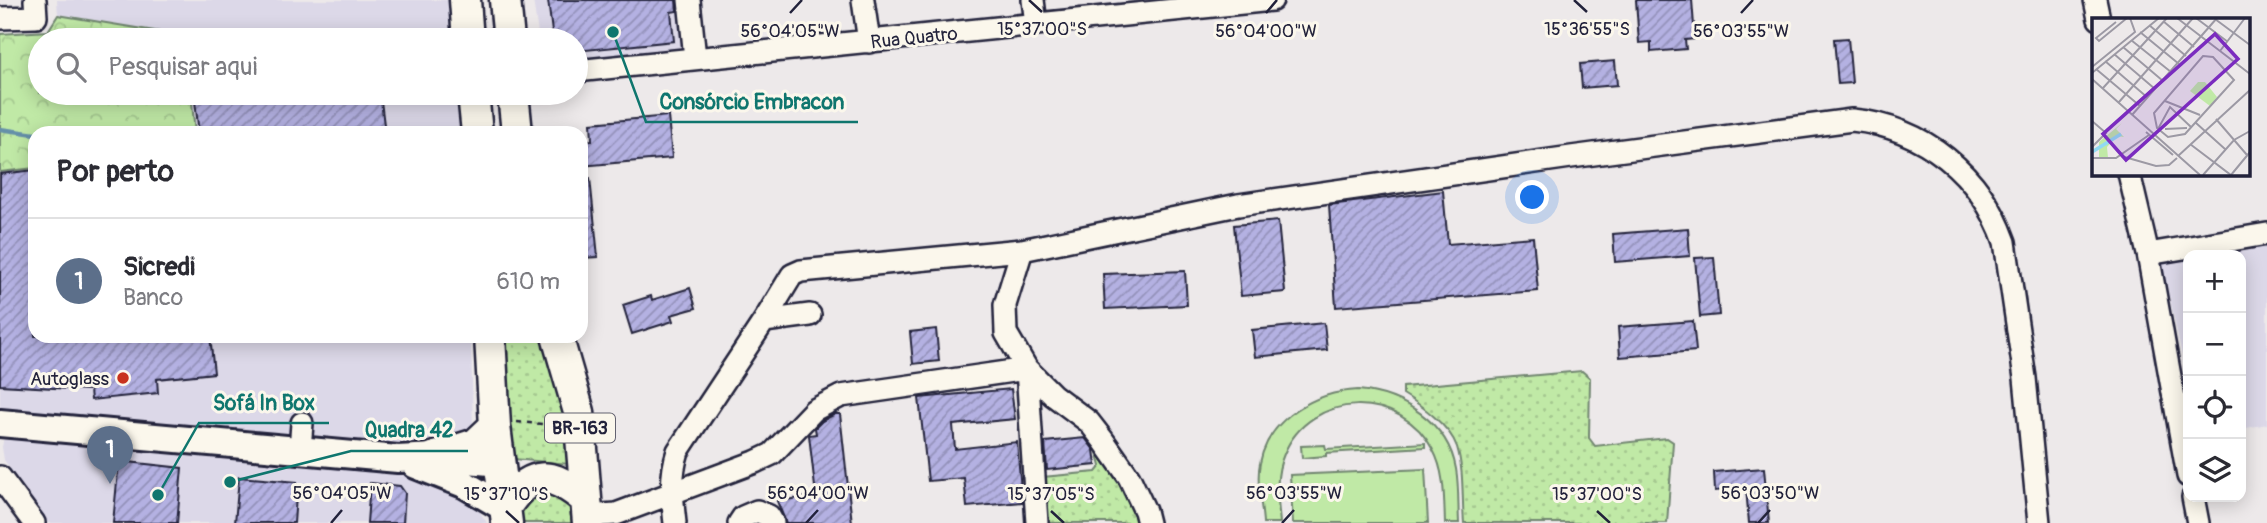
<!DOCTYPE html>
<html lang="pt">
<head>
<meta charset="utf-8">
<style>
	:root { --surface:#fff; --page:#f2f2f3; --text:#2b2b33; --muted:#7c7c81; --line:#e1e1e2; --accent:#c8321e }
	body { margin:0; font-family:Pangolin,sans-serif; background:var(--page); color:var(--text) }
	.controls { position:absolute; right:21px; bottom:21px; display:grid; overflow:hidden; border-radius:14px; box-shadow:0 4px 18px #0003 }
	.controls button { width:63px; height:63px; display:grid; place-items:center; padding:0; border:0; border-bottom:2px solid var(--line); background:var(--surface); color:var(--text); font:35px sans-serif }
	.you { position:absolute; left:1533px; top:198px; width:24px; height:24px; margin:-18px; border:5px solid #fff; border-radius:50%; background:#1a73e8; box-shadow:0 0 0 10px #1a73e833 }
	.badge { display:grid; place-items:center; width:46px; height:46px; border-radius:50%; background:var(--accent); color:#fff; font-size:23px; font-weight:700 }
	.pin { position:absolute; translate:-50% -58px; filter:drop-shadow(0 2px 4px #0008) }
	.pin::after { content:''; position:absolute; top:37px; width:24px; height:21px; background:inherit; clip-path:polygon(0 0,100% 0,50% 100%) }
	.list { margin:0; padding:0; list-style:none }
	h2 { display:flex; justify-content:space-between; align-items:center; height:91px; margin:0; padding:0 28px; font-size:30px }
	h2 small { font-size:23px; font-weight:400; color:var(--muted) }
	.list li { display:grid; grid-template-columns:46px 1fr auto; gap:21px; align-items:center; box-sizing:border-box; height:126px; padding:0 28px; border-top:2px solid var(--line) }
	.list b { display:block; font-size:26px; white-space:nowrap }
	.list p { margin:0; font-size:23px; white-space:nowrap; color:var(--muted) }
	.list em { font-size:23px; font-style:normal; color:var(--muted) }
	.icon { flex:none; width:38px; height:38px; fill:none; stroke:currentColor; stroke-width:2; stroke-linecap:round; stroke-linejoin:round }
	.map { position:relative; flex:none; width:2267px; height:523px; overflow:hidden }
	.search { position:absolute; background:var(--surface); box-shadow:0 4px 18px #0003; left:28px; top:28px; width:560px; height:77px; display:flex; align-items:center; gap:18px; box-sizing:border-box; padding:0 24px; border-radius:38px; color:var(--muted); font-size:26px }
	.panel { position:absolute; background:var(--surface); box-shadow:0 4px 18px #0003; left:28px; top:126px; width:560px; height:217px; border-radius:21px }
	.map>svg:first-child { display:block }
	.built { fill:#dcd8e8 }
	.grass { fill:url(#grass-dots); stroke:#718670; stroke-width:2 }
	.forest { fill:url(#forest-crowns); stroke:#718670; stroke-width:2 }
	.garden { fill:#c0e9a6; stroke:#718670; stroke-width:2 }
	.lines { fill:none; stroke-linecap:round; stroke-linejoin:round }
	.stream { stroke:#6590a9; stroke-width:4.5 }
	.building { fill:url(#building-hatch); stroke:#22223b; stroke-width:2 }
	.minor-casing { stroke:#22223b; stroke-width:26 }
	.major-casing { stroke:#22223b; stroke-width:32 }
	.highway-casing { stroke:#22223b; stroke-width:35 }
	.path { stroke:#22223b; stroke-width:2.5; stroke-dasharray:5 5; stroke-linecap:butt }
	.minor { stroke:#fbf7ec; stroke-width:21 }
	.major { stroke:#fbf7ec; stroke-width:26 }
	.highway { stroke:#fbf7ec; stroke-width:30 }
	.ticks { fill:none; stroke:#22223b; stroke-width:2.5 }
	.poi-dot { fill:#c8321e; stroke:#fbf7ec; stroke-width:2.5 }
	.labels { text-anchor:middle; stroke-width:6; stroke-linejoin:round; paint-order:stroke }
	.shield { fill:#fbf7ec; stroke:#636270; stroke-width:2 }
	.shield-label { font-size:18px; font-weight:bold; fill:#22223b }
	.street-label { font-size:19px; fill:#22223b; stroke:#fbf7ec }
	.poi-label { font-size:19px; fill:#22223b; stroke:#fbf7ec; text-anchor:end }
	.inset-river { fill:none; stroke:#91d9f2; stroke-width:3.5 }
	.inset-road { fill:none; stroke:#9c99a4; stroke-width:2 }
	.view { fill:#7b2cbf; fill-opacity:0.15; stroke:#7b2cbf; stroke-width:3.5 }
	.inset-edge { fill:none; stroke:#22223b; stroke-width:3.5 }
	.ticks-label { font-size:18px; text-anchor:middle; fill:#22223b; stroke:#fbf7ec; stroke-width:6; stroke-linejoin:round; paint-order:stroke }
	.leader { fill:none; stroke:#0f766e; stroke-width:2.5 }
	.callout-dot { fill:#0f766e; stroke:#fbf7ec; stroke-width:2.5 }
	.callout-label { font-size:21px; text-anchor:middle; font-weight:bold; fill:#0f766e; stroke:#fbf7ec; stroke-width:6; stroke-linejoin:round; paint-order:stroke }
</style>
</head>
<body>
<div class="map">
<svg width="2267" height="523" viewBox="0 0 2267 523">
	<defs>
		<pattern id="grass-dots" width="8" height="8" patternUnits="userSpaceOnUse" patternTransform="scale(1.75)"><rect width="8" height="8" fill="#c0e9a6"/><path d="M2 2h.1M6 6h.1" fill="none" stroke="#a5c890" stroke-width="1.8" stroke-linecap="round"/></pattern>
		<pattern id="forest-crowns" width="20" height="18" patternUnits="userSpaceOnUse" patternTransform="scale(1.75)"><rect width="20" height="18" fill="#c0e9a6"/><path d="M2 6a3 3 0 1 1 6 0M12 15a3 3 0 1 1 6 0" fill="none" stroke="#a5c890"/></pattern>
		<pattern id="building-hatch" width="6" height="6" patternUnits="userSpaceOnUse" patternTransform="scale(1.75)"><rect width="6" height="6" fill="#b4b1e2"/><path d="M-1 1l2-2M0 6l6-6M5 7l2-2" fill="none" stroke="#9290b8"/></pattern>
	</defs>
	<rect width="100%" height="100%" fill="#ede9ea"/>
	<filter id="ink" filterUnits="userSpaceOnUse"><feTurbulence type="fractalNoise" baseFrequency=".0143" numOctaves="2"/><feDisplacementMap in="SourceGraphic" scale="14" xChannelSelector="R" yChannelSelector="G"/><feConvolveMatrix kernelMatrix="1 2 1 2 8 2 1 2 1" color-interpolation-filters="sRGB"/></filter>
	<g filter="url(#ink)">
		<!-- built -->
		<path class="built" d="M57,0H448L453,40H40V93H460L465,133H35V336H471L473,432L410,451L0,413V35L48,31L58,15Z
			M533,0H679L685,47L674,55L576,64V40H539Z
			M2267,245V424L2241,429V255H2200Z
			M2188,257V382L2162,264L2167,260Z
			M4,437L432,478L470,497L487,523H48L4,460L2,447Z"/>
		<!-- grass -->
		<path class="grass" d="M499,336H546L561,390L569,464L502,458Z
			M1582,371L1590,378L1589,438L1595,446L1667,438L1673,442L1667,523H1464C1462,499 1464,470 1457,447C1450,426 1421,405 1403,394V387Z
			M1101,451L1111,466L1138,523H1048L1043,477L1096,472L1101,466L1097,452Z
			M545,485L569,505L572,523H514V504Z"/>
		<!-- forest -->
		<path class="forest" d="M58,15L209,40H40V93H191L195,133H35V168L0,172V34L48,31Z"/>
		<!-- garden -->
		<path class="garden" d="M1358,390C1402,394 1448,422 1456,469C1459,486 1458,505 1459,523H1445C1444,499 1445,472 1433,450C1402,389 1310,390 1284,454C1274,477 1278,500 1280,523H1263C1262,505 1256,481 1260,463C1269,417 1316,392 1358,390Z
			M1425,443V447L1326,453V456L1302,458L1301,446L1325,445L1326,449Z
			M1425,469L1428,523H1293L1290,475Z"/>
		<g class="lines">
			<!-- stream -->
			<path class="stream" d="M0,129L35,134"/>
		</g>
		<!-- building -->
		<path class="building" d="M548,0H676L677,11L671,12L674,41L576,51V40H553Z
			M1636,0H1692L1695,39L1685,40L1686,49L1651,52V42L1639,43Z
			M1848,38L1852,83L1838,84L1834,39Z
			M1615,61L1617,85L1582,88L1580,64Z
			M194,93H380L385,133H199Z
			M668,116L672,158L581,166V141L592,140L591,123Z
			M35,170V336H210L214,373L157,379L158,393L91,400L90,390L0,385V174Z
			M590,178L598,257L581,258V179Z
			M1443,191L1448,244L1533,237L1538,291L1336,307L1329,205Z
			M1278,221L1285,292L1241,296L1234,225Z
			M1688,228L1690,256L1615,262L1613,234Z
			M1714,257L1719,315L1700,317L1695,258Z
			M1185,271L1187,305L1105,309L1103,274Z
			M690,288L696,308L671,315L673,321L632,334L623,305L651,296L652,300Z
			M1693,321L1696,351L1620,357L1618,327Z
			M1324,323L1327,350L1255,357L1252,330Z
			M936,329L939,361L913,364L910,332Z
			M1011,389L1015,419L953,425L955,449L1017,442L1022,502L967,507L964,478L928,481L919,398Z
			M835,414H840L852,523H786L777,501L816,496L809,435L816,434L815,428L822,421Z
			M1085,438L1094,450L1096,465L1047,470L1045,442Z
			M119,461L182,468L177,523H113Z
			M1764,468L1769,523H1749L1746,488L1715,491L1714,472Z
			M239,477L297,482L294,523H235Z
			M370,483L400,486L405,493L403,523H367Z"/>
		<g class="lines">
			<!-- minor casing -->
			<g class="minor-casing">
				<path id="minor" d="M689,0L695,58
					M863,0L869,42
					M1033,0L1036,24
					M2095,0L2099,19
					M0,18L36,17L35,0
					M576,71L1272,0
					M2129,173L2148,254L2188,476
					M1022,250L1005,305L1006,333L1027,369L1053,395L1089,422L1103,440L1129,477L1145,511L1148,523
					M2148,254L2267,234
					M764,321L810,315
					M300,450L302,423
					M0,477L34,523
					M2193,497L2198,523
					M587,516L616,514L755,462L772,454L814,410L841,396L1027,369L1037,523
					M675,523C672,498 670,476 678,451L764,321L792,275L801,271L1022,250L1238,205L1571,157L1852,120C1924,127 1981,174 2005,242L2025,378L2039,523
					M739,523L743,517L757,511L769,516L773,523"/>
			</g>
			<!-- major casing -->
			<g class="major-casing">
				<path id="major" d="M0,423L398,459L435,457L501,463
					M416,465L464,484L505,508"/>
			</g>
			<!-- highway casing -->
			<g class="highway-casing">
				<path id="highway" d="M465,0L468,40
					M505,0L509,40
					M473,93L477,133
					M513,93L517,133
					M490,336L495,426L507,523
					M557,336L579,412L588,523
					M435,457L476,444L495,426
					M505,508C530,469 551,471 585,499"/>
			</g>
			<!-- path -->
			<path class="path" d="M517,422L556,425"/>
			<!-- minor -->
			<use href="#minor" class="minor"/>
			<!-- major -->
			<use href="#major" class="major"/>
			<!-- highway -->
			<use href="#highway" class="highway"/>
		</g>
	</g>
	<!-- ticks -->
	<path class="ticks" d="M1029,0L1042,12M1574,0L1587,12M790,13L802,0M1266,13L1277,0M1741,13L1753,0M506,511L519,523M1051,511L1064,523M1597,511L1610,523M331,523L342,510M806,523L818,510M1282,523L1294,510M1758,523L1770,510"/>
	<!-- markers -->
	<circle class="poi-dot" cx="123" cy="378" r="7"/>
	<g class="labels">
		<!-- shield labels -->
		<rect class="shield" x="545" y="413.5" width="70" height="29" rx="5"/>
		<g class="shield-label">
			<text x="580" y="434">BR-163</text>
		</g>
		<!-- street labels -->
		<g class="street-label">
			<text transform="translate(914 37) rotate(-6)" y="7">Rua Quatro</text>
		</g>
		<!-- poi labels -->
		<g class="poi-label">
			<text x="109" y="385">Autoglass</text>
		</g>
	</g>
	<!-- overview -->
	<g transform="translate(2092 18)">
		<rect width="158" height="158" fill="#ede9ea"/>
		<path d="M106,64H113L125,79L118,88L98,73Z" fill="#c0e9a6"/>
		<path d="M30,105L24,111L32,119L25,118L15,129L16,140L7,139V124Z" fill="#c0e9a6"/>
		<path class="inset-river" d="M0,134L29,116"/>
		<path class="inset-road" d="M85,0L158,56M104,0L136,24M123,1L158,27M71,3L102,29M24,4L4,20L7,23L35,0M57,7L94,38M48,14L87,46M39,22L79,54M31,29L71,63M128,33L153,0M22,36L63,71M111,38L121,39L142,62L93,116L76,119L65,110L62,95ZM13,43L56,80M0,49L43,14L38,0M4,51L48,88M0,55L67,0M0,61L108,157M11,70L75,0M73,83L108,97M27,84L101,0M40,97L125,0M124,101L155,137M0,103L14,115L0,129M104,105L133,131M66,111L78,89L99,109M73,111L95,110M54,114L81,137M98,126L139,157L158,134M29,138L64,148L77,147L85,140M86,138L158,72M0,140H24L57,117M111,157L142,122L158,113"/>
		<path class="view" d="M123,16L146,41L34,142L11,116Z"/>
		<rect width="158" height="158" class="inset-edge"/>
	</g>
	<g class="ticks-label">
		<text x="1587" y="35">15°36'55"S</text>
		<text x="1042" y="35">15°37'00"S</text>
		<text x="790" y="37">56°04'05"W</text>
		<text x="1266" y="37">56°04'00"W</text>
		<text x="1741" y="37">56°03'55"W</text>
		<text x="342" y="499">56°04'05"W</text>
		<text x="818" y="499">56°04'00"W</text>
		<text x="1294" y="499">56°03'55"W</text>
		<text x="1770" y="499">56°03'50"W</text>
		<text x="506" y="500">15°37'10"S</text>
		<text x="1051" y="500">15°37'05"S</text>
		<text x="1597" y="500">15°37'00"S</text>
	</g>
	<!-- callouts -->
	<path class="leader" d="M613 32L646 122H858M158 495L199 423H329M230 482L351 451H468"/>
	<g class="callout-dot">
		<circle cx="613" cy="32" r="7"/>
		<circle cx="158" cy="495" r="7"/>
		<circle cx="230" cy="482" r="7"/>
	</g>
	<g class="callout-label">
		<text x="752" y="109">Consórcio Embracon</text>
		<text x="264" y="410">Sofá In Box</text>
		<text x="409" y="437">Quadra 42</text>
	</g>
</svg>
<div class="controls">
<button>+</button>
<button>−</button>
<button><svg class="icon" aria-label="locate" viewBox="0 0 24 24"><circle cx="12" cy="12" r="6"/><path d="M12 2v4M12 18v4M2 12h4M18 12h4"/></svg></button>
<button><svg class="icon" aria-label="layers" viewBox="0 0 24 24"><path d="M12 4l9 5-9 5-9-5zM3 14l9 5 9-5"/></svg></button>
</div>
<div class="you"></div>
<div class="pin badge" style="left:110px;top:484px;background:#5c6f8a">1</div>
<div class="search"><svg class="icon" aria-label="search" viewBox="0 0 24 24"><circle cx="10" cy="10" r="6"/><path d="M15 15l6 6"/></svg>Pesquisar aqui</div>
<section class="panel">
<h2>Por perto<small></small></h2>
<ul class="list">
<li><span class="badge" style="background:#5c6f8a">1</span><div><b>Sicredi</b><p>Banco</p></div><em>610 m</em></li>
</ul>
</section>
</div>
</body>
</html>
